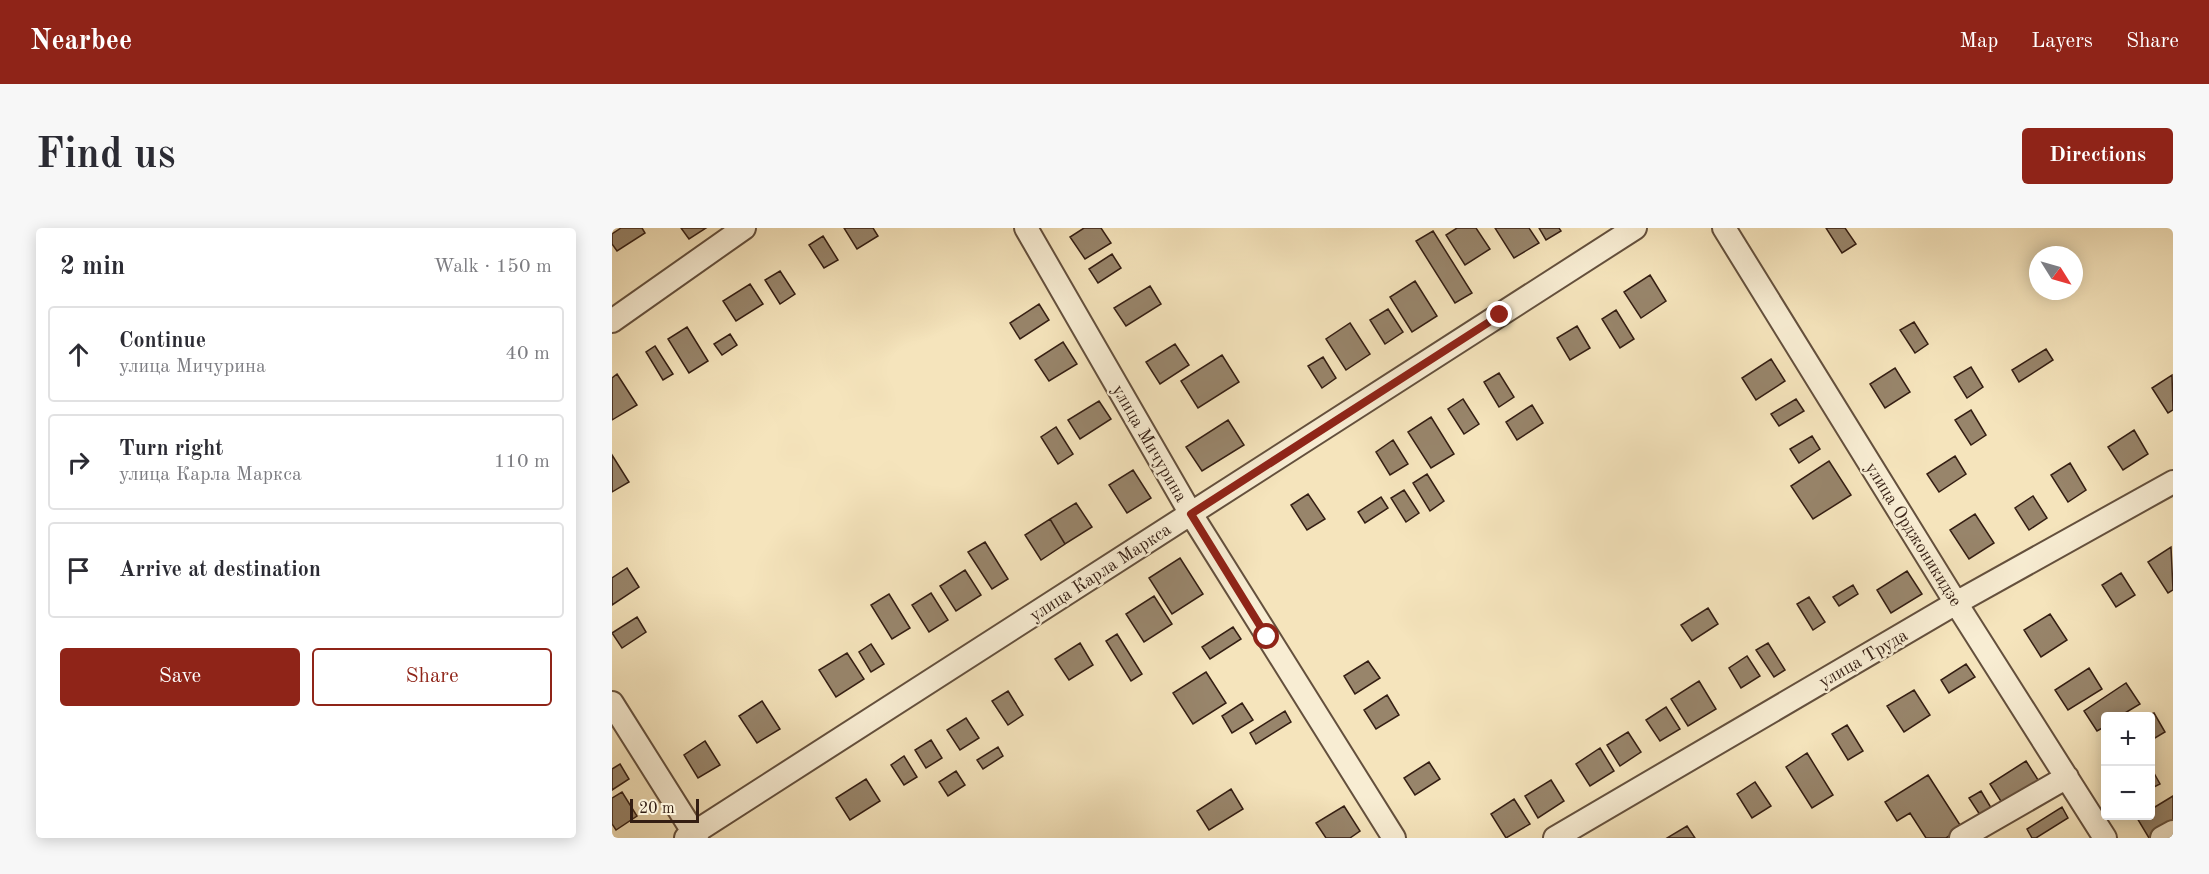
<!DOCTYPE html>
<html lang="en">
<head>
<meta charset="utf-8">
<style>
	:root { --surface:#fff; --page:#f7f7f7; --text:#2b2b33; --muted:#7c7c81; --line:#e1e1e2; --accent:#8f2418 }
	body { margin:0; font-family:"Old Standard TT",serif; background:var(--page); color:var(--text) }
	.controls { position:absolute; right:18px; bottom:18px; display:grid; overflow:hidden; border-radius:6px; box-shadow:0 3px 15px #0003 }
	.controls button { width:54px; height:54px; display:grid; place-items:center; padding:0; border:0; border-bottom:2px solid var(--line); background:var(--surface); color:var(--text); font:30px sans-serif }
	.compass { position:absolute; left:1417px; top:18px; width:54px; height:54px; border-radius:50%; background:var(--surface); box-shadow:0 3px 15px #0003; rotate:127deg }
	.scale { position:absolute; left:18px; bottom:15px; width:69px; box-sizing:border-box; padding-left:6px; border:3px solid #341e13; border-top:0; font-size:16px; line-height:21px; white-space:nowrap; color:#341e13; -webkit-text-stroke:4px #f8edd3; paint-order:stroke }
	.stop { position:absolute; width:18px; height:18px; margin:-14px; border:4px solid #8f2418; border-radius:50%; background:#fff }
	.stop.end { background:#8f2418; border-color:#fff; box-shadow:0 2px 6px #0008 }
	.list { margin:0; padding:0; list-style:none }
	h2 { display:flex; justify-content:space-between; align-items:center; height:78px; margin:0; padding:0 24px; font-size:26px }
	h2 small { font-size:20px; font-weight:400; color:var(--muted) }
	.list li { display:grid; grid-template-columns:39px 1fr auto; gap:18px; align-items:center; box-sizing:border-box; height:96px; margin:0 12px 12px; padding:0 12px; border:2px solid var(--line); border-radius:6px }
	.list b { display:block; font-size:22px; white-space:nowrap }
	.list p { margin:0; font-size:20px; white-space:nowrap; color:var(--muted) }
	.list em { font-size:20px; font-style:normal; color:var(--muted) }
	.actions { display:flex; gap:12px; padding:18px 24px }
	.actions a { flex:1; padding:14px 0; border:2px solid var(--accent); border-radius:6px; text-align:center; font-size:21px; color:var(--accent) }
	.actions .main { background:var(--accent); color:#fff }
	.icon { flex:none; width:33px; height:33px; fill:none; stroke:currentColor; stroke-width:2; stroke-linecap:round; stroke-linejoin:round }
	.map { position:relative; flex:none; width:1561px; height:610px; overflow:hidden; border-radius:6px }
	header { display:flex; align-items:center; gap:36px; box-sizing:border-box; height:84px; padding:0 30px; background:var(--accent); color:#fff }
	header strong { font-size:28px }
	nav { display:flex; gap:33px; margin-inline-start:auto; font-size:21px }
	.intro { display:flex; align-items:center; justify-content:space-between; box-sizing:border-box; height:144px; padding:0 36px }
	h1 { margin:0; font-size:42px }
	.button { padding:15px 27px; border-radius:6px; background:var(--accent); color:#fff; font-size:21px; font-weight:700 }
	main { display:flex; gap:36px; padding:0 36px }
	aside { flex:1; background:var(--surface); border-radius:6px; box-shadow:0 3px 15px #0003 }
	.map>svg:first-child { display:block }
	.building { fill:#98856b; stroke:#341e13; stroke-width:1.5 }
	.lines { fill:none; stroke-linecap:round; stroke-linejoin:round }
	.minor-casing { stroke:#64503d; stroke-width:26 }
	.minor { stroke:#f8edd3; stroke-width:22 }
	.route { stroke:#8f2418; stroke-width:8 }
	.labels { text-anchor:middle; stroke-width:4.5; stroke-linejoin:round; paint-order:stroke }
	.street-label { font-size:18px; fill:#341e13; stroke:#f8edd3 }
</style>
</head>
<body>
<header>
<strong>Nearbee</strong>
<nav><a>Map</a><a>Layers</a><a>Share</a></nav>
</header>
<div class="intro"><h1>Find us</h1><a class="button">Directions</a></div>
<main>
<aside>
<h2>2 min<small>Walk · 150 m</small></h2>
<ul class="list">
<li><svg class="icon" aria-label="ahead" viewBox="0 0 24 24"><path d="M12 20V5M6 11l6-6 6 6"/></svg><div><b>Continue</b><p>улица Мичурина</p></div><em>40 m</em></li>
<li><svg class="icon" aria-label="right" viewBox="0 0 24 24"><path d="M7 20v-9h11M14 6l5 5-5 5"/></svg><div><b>Turn right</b><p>улица Карла Маркса</p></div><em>110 m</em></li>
<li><svg class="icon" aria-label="arrive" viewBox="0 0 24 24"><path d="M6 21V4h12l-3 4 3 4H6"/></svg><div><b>Arrive at destination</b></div></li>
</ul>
<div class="actions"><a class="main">Save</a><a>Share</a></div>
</aside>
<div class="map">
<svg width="1561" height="610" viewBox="0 0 1561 610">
	<rect width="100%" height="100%" fill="#f5e4bc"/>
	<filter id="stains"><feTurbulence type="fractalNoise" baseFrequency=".00333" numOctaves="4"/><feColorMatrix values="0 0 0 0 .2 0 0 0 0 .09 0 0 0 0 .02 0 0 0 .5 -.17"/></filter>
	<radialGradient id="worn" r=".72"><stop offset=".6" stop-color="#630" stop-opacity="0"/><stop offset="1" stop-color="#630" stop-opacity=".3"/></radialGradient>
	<!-- building -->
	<path class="building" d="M9,0H30L33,5L5,23L0,16V6Z
		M69,0H94L77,11Z
		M232,0H261L266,8L245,21Z
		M472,0H489L499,15L473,31L458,9Z
		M845,0H864L878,21L853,37L834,7Z
		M883,0H917L927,15L902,30Z
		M927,0H947L949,3L934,12Z
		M1214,0H1233L1244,16L1230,25Z
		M821,3L860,65L843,75L804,13Z
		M211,8L226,32L212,40L197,17Z
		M500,26L509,40L486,55L477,41Z
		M168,43L183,66L168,76L153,52Z
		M1038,47L1054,73L1029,90L1012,64Z
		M803,53L825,88L800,104L778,69Z
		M138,56L151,76L124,93L111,73Z
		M538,58L549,76L514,98L502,80Z
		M427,76L437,92L408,111L398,95Z
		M776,81L791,104L773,116L758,92Z
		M1004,82L1022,111L1008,120L990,91Z
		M1302,94L1316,116L1303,125L1288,102Z
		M738,95L758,126L734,142L714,111Z
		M965,98L978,120L958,132L945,110Z
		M75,99L96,133L77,145L56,111Z
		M118,106L125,117L110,127L102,116Z
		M451,114L465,136L437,153L423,132Z
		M563,116L577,137L548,156L534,134Z
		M43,118L61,146L51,152L34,124Z
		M1434,121L1441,132L1407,154L1400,142Z
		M610,127L627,154L586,180L569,153Z
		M711,129L724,150L710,160L696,138Z
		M1159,131L1173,153L1144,172L1130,150Z
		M1359,139L1371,159L1355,170L1342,149Z
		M1283,140L1298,164L1273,180L1258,156Z
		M887,145L902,169L887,179L872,154Z
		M5,146L25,177L0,192V150Z
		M1560,147L1561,182L1556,185L1540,160Z
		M851,171L867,196L852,206L836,181Z
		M1184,171L1192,183L1167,198L1159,186Z
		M487,173L499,191L468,211L456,192Z
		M920,177L931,195L905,212L894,194Z
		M1359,182L1374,207L1359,217L1343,192Z
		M819,189L842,226L819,240L796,204Z
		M616,192L632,217L590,243L574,219Z
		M444,199L461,226L446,236L429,209Z
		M1522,202L1536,226L1511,242L1496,219Z
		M1200,208L1208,221L1187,235L1178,221Z
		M781,212L796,236L778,247L764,224Z
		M0,227L17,254L0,264Z
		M1343,228L1354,246L1327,264L1315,246Z
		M1217,233L1239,267L1201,291L1179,258Z
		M1458,235L1474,262L1456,274L1439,247Z
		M521,242L539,270L515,285L497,257Z
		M815,246L832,273L818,283L801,255Z
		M792,262L807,285L794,294L779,270Z
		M696,266L713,291L695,302L679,277Z
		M1421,268L1435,290L1417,302L1403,280Z
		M769,269L776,280L753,295L746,284Z
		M464,275L480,299L453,316L438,291Z
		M1363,286L1382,315L1357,331L1338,302Z
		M438,291L453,316L429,332L413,307Z
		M373,314L396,351L380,361L356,324Z
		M1559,319L1561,362L1556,365L1536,334Z
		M568,330L591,366L560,386L537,350Z
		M15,340L27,359L0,377V350Z
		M353,342L369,367L344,383L328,358Z
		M1295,343L1310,366L1279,385L1265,362Z
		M1509,345L1523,367L1504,379L1490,357Z
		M1241,357L1246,366L1227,378L1221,369Z
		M319,365L336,392L317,404L300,377Z
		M277,366L298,400L280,411L259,377Z
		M542,368L560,396L532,414L514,386Z
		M1197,369L1213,394L1201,402L1185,376Z
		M1096,380L1106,396L1080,413L1069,397Z
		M1438,386L1455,412L1429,429L1412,402Z
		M25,389L34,404L10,420L0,405Z
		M621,399L629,411L598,431L590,419Z
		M505,406L530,446L519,453L494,413Z
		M468,415L481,437L457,452L443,431Z
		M1156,415L1173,442L1162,449L1144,422Z
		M259,416L272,436L259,444L247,424Z
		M235,425L252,451L224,469L207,442Z
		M1135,428L1148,448L1129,460L1117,440Z
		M756,433L768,450L743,466L732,448Z
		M1354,436L1363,449L1337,465L1329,452Z
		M1477,440L1490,461L1456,482L1443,462Z
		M594,444L614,475L581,496L561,465Z
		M1087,453L1104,481L1076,498L1059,471Z
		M1514,455L1528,476L1508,488H1494V498L1485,503L1472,483Z
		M1302,462L1318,487L1292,504L1275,478Z
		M396,463L411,487L396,497L380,473Z
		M775,467L787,487L764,501L752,482Z
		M150,473L168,501L145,515L127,488Z
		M630,475L641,492L620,505L610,488Z
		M1054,479L1068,501L1048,513L1034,492Z
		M673,483L679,494L644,516L638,505Z
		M1542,485L1553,504L1538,513V488H1534Z
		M354,490L367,510L348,522L335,502Z
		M1235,497L1251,523L1236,532L1220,506Z
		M1016,504L1029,524L1008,538L995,517Z
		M319,512L330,530L314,540L303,522Z
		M93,513L108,537L86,550L72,527Z
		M386,519L391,528L371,541L365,532Z
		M988,520L1002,543L978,558L964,536Z
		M1195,525L1221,567L1200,580L1174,539Z
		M292,528L305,549L292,557L279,537Z
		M1414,533L1428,555L1392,578L1378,556Z
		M817,534L828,551L803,567L792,550Z
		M8,536L17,551L0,562V541Z
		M1538,538L1548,556L1538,561Z
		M344,543L353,557L336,568L327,554Z
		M1316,547L1350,600L1334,610H1314L1298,585L1285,593L1273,574Z
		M254,551L268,573L238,592L224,570Z
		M939,552L952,573L926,590L913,568Z
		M1143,554L1159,578L1140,590L1125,566Z
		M619,561L631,581L597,602L585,583Z
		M1369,563L1381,583L1370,590L1357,570Z
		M10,564L25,588L4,602L0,596V570Z
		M1561,568V598L1540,610H1537L1525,590L1528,588H1538V582Z
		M902,571L918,596L894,610L879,586Z
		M732,578L748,603L738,610H714L704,595Z
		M1450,579L1456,590L1424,610H1420L1415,601Z
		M1075,598L1083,610H1055Z"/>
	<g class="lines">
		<!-- minor casing -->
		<g class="minor-casing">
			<path id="minor" d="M414,0L579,286L782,610
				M1112,0L1344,375L1493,610
				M0,93L132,0
				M0,475L85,610
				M74,610L1023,0
				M943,610L1344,375L1561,254
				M1349,610L1455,549
				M1550,610L1561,604"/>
		</g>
		<!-- minor -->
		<use href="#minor" class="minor"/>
	</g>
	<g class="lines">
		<!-- route -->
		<path class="route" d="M655,409L579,286L888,87"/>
	</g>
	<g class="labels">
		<!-- street labels -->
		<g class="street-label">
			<text transform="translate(538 215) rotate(60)" y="6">улица Мичурина</text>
			<text transform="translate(1302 306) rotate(58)" y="6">улица Орджоникидзе</text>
			<text transform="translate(488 344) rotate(-33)" y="6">улица Карла Маркса</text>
			<text transform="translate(1251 430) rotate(-30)" y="6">улица Труда</text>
		</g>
	</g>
	<rect width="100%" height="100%" filter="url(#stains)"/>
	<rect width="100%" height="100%" fill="url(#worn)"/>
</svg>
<div class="controls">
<button>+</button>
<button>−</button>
</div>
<svg class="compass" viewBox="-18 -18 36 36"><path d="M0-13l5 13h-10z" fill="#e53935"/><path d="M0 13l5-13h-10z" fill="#7c7c81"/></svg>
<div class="scale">20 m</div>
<div class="stop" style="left:655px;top:409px"></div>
<div class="stop end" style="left:888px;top:87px"></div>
</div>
</main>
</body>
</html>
